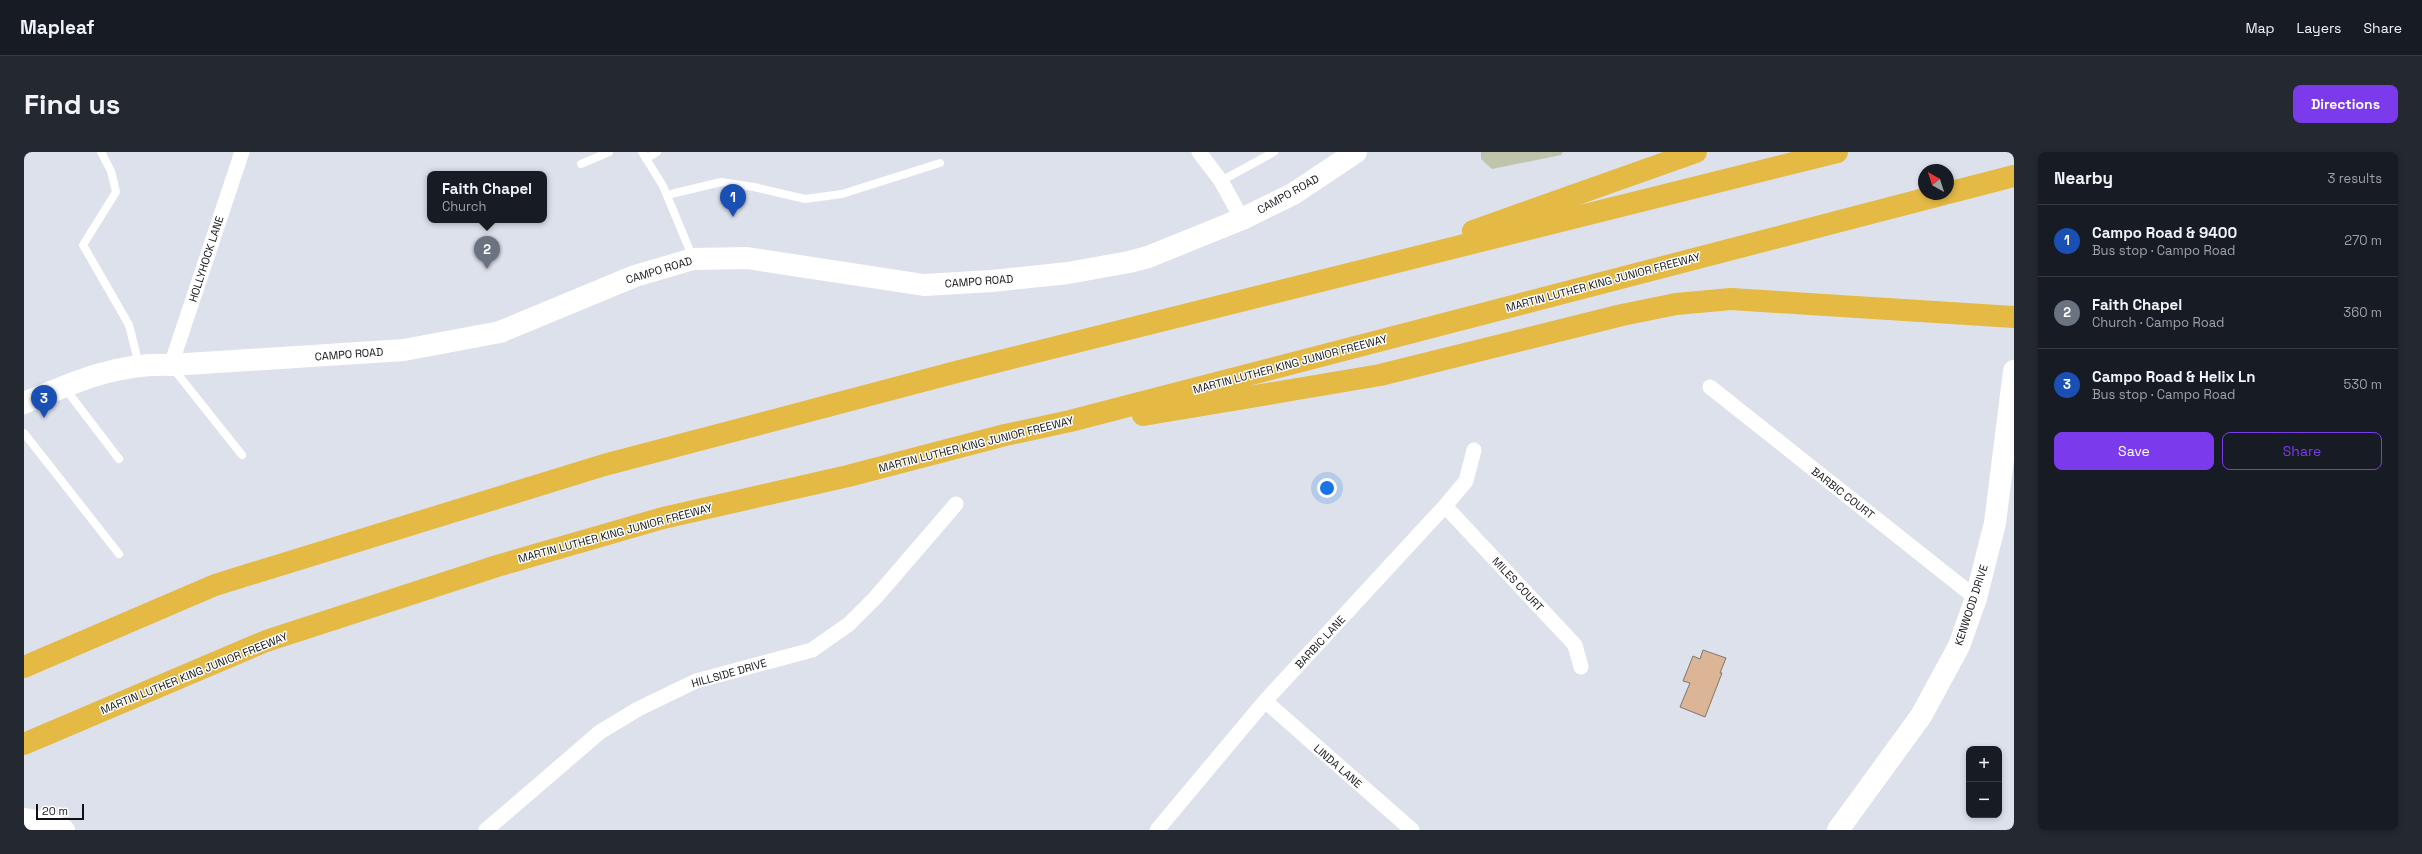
<!DOCTYPE html>
<html lang="en">
<head>
<meta charset="utf-8">
<style>
	:root { --surface:#171b24; --page:#242831; --text:#f1f3f6; --muted:#9ea1a6; --line:#363941; --accent:#7c3aed }
	body { margin:0; font-family:"Space Grotesk",sans-serif; background:var(--page); color:var(--text) }
	.controls { position:absolute; right:12px; bottom:12px; display:grid; overflow:hidden; border-radius:8px; box-shadow:0 2px 6px #0003 }
	.controls button { width:36px; height:36px; display:grid; place-items:center; padding:0; border:0; border-bottom:1px solid var(--line); background:var(--surface); color:var(--text); font:20px sans-serif }
	.compass { position:absolute; left:1894px; top:12px; width:36px; height:36px; border-radius:50%; background:var(--surface); box-shadow:0 2px 6px #0003; rotate:321deg }
	.scale { position:absolute; left:12px; bottom:10px; width:48px; box-sizing:border-box; padding-left:4px; border:2px solid #111216; border-top:0; font-size:11px; line-height:14px; white-space:nowrap; color:#111216; -webkit-text-stroke:3px #fff; paint-order:stroke }
	.you { position:absolute; left:1303px; top:336px; width:14px; height:14px; margin:-10px; border:3px solid #fff; border-radius:50%; background:#1a73e8; box-shadow:0 0 0 6px #1a73e833 }
	.badge { display:grid; place-items:center; width:26px; height:26px; border-radius:50%; background:var(--accent); color:#fff; font-size:13px; font-weight:700 }
	.pin { position:absolute; translate:-50% -33px; filter:drop-shadow(0 1px 2px #0008) }
	.pin::after { content:''; position:absolute; top:21px; width:14px; height:12px; background:inherit; clip-path:polygon(0 0,100% 0,50% 100%) }
	.popup { position:absolute; left:403px; top:19px; width:120px; height:52px; box-sizing:border-box; display:grid; place-content:center; border-radius:8px; background:var(--surface); filter:drop-shadow(0 1px 3px #0005); font-size:13px; white-space:nowrap; color:var(--muted) }
	.popup b { font-size:15px; color:var(--text) }
	.popup::after { content:''; position:absolute; left:50%; top:100%; margin-left:-8px; border:8px solid transparent; border-top-color:var(--surface) }
	.list { margin:0; padding:0; list-style:none }
	h2 { display:flex; justify-content:space-between; align-items:center; height:52px; margin:0; padding:0 16px; font-size:17px }
	h2 small { font-size:13px; font-weight:400; color:var(--muted) }
	.list li { display:grid; grid-template-columns:26px 1fr auto; gap:12px; align-items:center; box-sizing:border-box; height:72px; padding:0 16px; border-top:1px solid var(--line) }
	.list b { display:block; font-size:15px; white-space:nowrap }
	.list p { margin:0; font-size:13px; white-space:nowrap; color:var(--muted) }
	.list em { font-size:13px; font-style:normal; color:var(--muted) }
	.actions { display:flex; gap:8px; padding:12px 16px }
	.actions a { flex:1; padding:9px 0; border:1px solid var(--accent); border-radius:8px; text-align:center; font-size:14px; color:var(--accent) }
	.actions .main { background:var(--accent); color:#fff }
	.map { position:relative; flex:none; width:1990px; height:678px; overflow:hidden; border-radius:8px }
	header { display:flex; align-items:center; gap:24px; box-sizing:border-box; height:56px; padding:0 20px; background:var(--surface); border-bottom:1px solid var(--line) }
	header strong { font-size:19px }
	nav { display:flex; gap:22px; margin-inline-start:auto; font-size:14px }
	.intro { display:flex; align-items:center; justify-content:space-between; box-sizing:border-box; height:96px; padding:0 24px }
	h1 { margin:0; font-size:28px }
	.button { padding:10px 18px; border-radius:8px; background:var(--accent); color:#fff; font-size:14px; font-weight:700 }
	main { display:flex; gap:24px; padding:0 24px }
	aside { flex:1; background:var(--surface); border-radius:8px; box-shadow:0 2px 6px #0003 }
	.map>svg:first-child { display:block }
	.green { fill:#bfc5aa }
	.building { fill:#dbb596; stroke:#7e7670 }
	.lines { fill:none; stroke-linecap:round; stroke-linejoin:round }
	.lane { stroke:#fff; stroke-width:8 }
	.street { stroke:#fff; stroke-width:15 }
	.secondary { stroke:#fff; stroke-width:22 }
	.highway { stroke:#e4ba45; stroke-width:22 }
	.labels { text-anchor:middle; stroke-width:3; stroke-linejoin:round; paint-order:stroke }
	.street-label { font-size:11px; fill:#111216; stroke:#fff }
</style>
</head>
<body>
<header>
<strong>Mapleaf</strong>
<nav><a>Map</a><a>Layers</a><a>Share</a></nav>
</header>
<div class="intro"><h1>Find us</h1><a class="button">Directions</a></div>
<main>
<div class="map">
<svg width="1990" height="678" viewBox="0 0 1990 678">
	<rect width="100%" height="100%" fill="#dde1eb"/>
	<!-- green -->
	<path class="green" d="M1457,0H1539L1537,3L1468,17L1457,7Z"/>
	<!-- building -->
	<path class="building" d="M1679,498L1702,506L1696,521H1698L1681,565L1656,555L1666,531L1659,529L1669,504L1676,507Z"/>
	<g class="lines">
		<!-- lane -->
		<path class="lane" d="M77,0L87,19L92,40L59,93L105,173L115,213
			M618,0L639,34L669,106
			M622,7L633,0
			M557,12L585,0
			M1197,29L1250,0
			M643,43L697,30L730,35L781,47L818,42L916,11
			M148,215L218,303
			M40,235L95,307
			M0,281L95,402"/>
		<!-- street -->
		<path class="street" d="M1175,0L1197,29L1218,67
			M147,213L218,0
			M1686,235L1952,446
			M1421,354L1551,493L1557,515
			M1241,549L1388,678
			M462,678L576,580L614,557L672,529L788,498L825,472L852,445L932,352
			M1133,678L1241,549L1421,354L1442,329L1450,298"/>
		<!-- secondary -->
		<path class="secondary" d="M0,251C48,231 94,210 147,213L380,198L476,180L611,124L669,107L723,106L900,133L968,129L1044,121L1105,110L1124,105L1218,67L1269,42L1332,0
			M0,667L24,671L40,678
			M1814,678L1897,564L1935,494L1952,446L1971,371L1990,219"/>
		<!-- highway -->
		<path class="highway" d="M1924,41L1990,24
			M1449,79L1672,0
			M1119,263L1356,223L1598,163L1652,152L1707,147L1990,165
			M0,515L191,433L580,313L936,219L1813,0
			M0,592L242,489L473,414L639,366L824,324L981,283L1046,269L1920,42"/>
	</g>
	<g class="labels">
		<!-- street labels -->
		<g class="street-label">
			<text transform="translate(1264 42) rotate(-29)" y="4">CAMPO ROAD</text>
			<text transform="translate(182 107) rotate(-72)" y="4">HOLLYHOCK LANE</text>
			<text transform="translate(635 118) rotate(-17)" y="4">CAMPO ROAD</text>
			<text transform="translate(955 129) rotate(-4)" y="4">CAMPO ROAD</text>
			<text transform="translate(1579 130) rotate(-15)" y="4">MARTIN LUTHER KING JUNIOR FREEWAY</text>
			<text transform="translate(325 202) rotate(-4)" y="4">CAMPO ROAD</text>
			<text transform="translate(1266 212) rotate(-15)" y="4">MARTIN LUTHER KING JUNIOR FREEWAY</text>
			<text transform="translate(952 292) rotate(-14)" y="4">MARTIN LUTHER KING JUNIOR FREEWAY</text>
			<text transform="translate(1819 341) rotate(38)" y="4">BARBIC COURT</text>
			<text transform="translate(591 381) rotate(-15)" y="4">MARTIN LUTHER KING JUNIOR FREEWAY</text>
			<text transform="translate(1494 432) rotate(47)" y="4">MILES COURT</text>
			<text transform="translate(1947 453) rotate(-72)" y="4">KENWOOD DRIVE</text>
			<text transform="translate(1296 490) rotate(-47)" y="4">BARBIC LANE</text>
			<text transform="translate(170 521) rotate(-22)" y="4">MARTIN LUTHER KING JUNIOR FREEWAY</text>
			<text transform="translate(705 521) rotate(-16)" y="4">HILLSIDE DRIVE</text>
			<text transform="translate(1314 614) rotate(41)" y="4">LINDA LANE</text>
		</g>
	</g>
</svg>
<div class="controls">
<button>+</button>
<button>−</button>
</div>
<svg class="compass" viewBox="-18 -18 36 36"><path d="M0-13l5 13h-10z" fill="#e53935"/><path d="M0 13l5-13h-10z" fill="#9ea1a6"/></svg>
<div class="scale">20 m</div>
<div class="you"></div>
<div class="pin badge" style="left:709px;top:65px;background:#1a4fb4">1</div>
<div class="pin badge" style="left:463px;top:117px;background:#6b7280">2</div>
<div class="popup"><b>Faith Chapel</b>Church</div>
<div class="pin badge" style="left:20px;top:266px;background:#1a4fb4">3</div>
</div>
<aside>
<h2>Nearby<small>3 results</small></h2>
<ul class="list">
<li><span class="badge" style="background:#1a4fb4">1</span><div><b>Campo Road &amp; 9400</b><p>Bus stop · Campo Road</p></div><em>270 m</em></li>
<li><span class="badge" style="background:#6b7280">2</span><div><b>Faith Chapel</b><p>Church · Campo Road</p></div><em>360 m</em></li>
<li><span class="badge" style="background:#1a4fb4">3</span><div><b>Campo Road &amp; Helix Ln</b><p>Bus stop · Campo Road</p></div><em>530 m</em></li>
</ul>
<div class="actions"><a class="main">Save</a><a>Share</a></div>
</aside>
</main>
</body>
</html>
